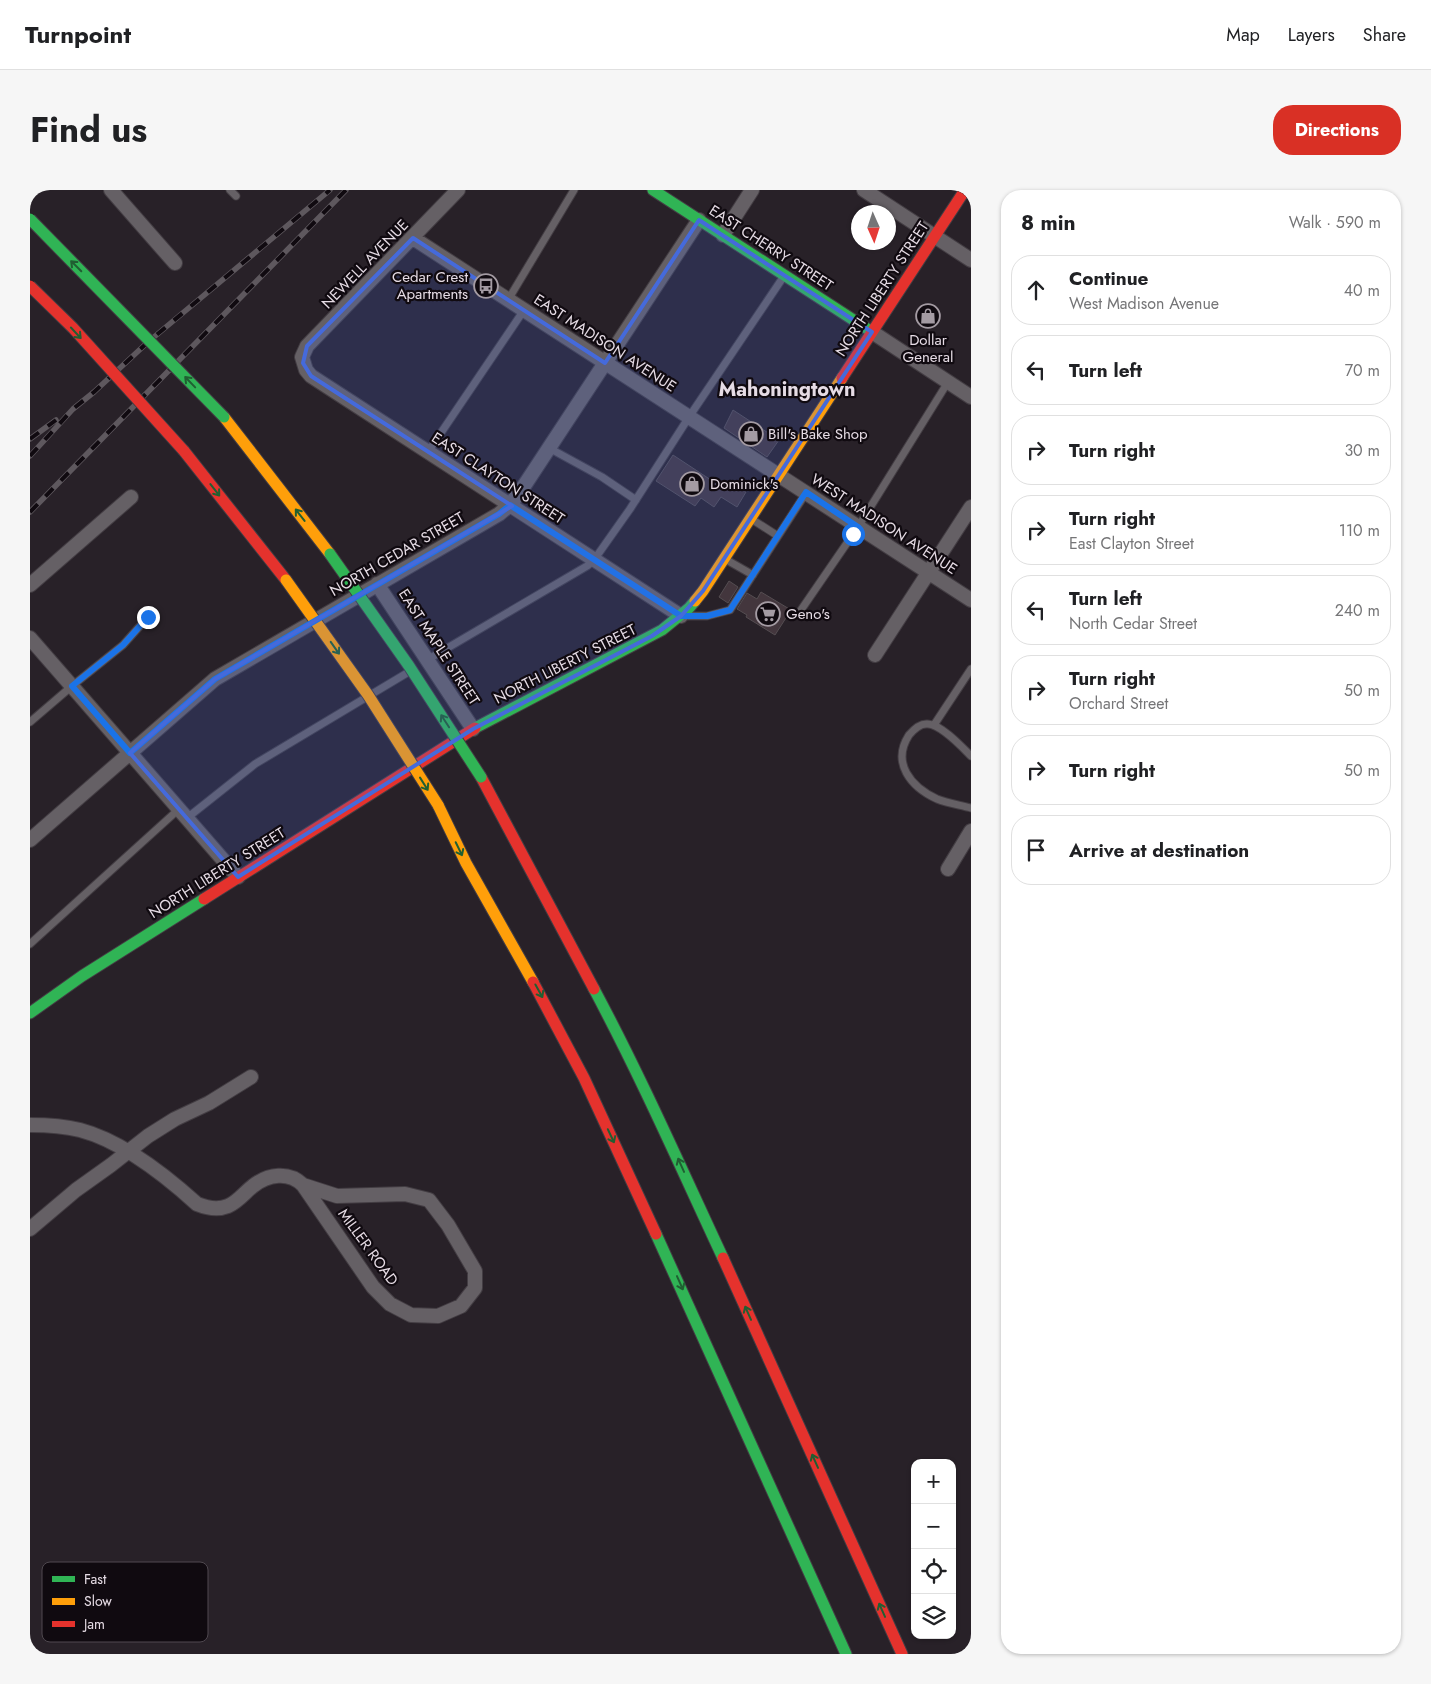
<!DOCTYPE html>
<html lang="en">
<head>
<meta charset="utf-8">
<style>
	:root { --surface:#fff; --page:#f6f6f6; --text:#202124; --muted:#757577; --line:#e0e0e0; --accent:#d93025 }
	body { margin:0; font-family:Jost,sans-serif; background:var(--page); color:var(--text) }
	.controls { position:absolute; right:15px; bottom:15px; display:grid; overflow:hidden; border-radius:10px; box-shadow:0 1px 4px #0004 }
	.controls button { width:45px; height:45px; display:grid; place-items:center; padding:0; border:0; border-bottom:1px solid var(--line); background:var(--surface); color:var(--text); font:25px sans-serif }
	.compass { position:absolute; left:821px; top:15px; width:45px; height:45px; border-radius:50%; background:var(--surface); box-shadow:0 1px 4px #0004; rotate:177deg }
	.stop { position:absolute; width:15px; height:15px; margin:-11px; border:4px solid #1a73e8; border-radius:50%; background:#fff }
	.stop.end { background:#1a73e8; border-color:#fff; box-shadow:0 1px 5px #0008 }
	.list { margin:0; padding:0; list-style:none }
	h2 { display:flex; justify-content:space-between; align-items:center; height:65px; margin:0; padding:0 20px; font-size:21px }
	h2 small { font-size:16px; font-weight:400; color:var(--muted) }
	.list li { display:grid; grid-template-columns:32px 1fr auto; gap:15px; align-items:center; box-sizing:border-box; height:70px; margin:0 10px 10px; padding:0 10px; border:1px solid var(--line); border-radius:20px }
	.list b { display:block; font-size:19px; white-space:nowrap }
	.list p { margin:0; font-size:16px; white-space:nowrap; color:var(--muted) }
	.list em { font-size:16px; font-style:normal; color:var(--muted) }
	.icon { flex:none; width:28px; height:28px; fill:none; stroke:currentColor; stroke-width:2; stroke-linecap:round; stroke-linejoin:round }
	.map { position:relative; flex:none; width:941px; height:1464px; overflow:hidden; border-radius:20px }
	header { display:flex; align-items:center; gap:30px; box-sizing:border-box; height:70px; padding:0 25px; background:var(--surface); border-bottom:1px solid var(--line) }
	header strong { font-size:24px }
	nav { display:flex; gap:28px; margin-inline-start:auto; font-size:18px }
	.intro { display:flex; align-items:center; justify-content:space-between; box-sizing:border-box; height:120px; padding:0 30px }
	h1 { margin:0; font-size:35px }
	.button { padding:12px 22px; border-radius:20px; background:var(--accent); color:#fff; font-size:18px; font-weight:700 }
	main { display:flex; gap:30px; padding:0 30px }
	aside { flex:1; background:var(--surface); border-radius:20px; box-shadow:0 1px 4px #0004 }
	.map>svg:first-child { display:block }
	.building { fill:#43363d; stroke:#544d51 }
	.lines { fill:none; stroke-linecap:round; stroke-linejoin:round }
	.lane-casing { stroke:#433d43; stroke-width:9 }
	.street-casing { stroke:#433d43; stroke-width:16 }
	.fast-casing { stroke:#433d43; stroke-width:13 }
	.slow-casing { stroke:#433d43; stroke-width:13 }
	.jam-casing { stroke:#433d43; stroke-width:13 }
	.lane { stroke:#656065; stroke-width:7 }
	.street { stroke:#656065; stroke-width:14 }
	.fast { stroke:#30b455; stroke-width:11 }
	.slow { stroke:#ff9f0a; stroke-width:11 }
	.jam { stroke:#e5322d; stroke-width:11 }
	.rail-casing { stroke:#5e585e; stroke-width:5.5 }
	.rail { stroke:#100a10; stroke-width:4; stroke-dasharray:11; stroke-linecap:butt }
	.fast-bridge-casing { stroke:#433d43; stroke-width:13; stroke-linecap:butt }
	.slow-bridge-casing { stroke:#433d43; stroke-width:13; stroke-linecap:butt }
	.jam-bridge-casing { stroke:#433d43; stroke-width:13; stroke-linecap:butt }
	.fast-bridge { stroke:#30b455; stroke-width:11 }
	.slow-bridge { stroke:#ff9f0a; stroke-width:11 }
	.jam-bridge { stroke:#e5322d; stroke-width:11 }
	.oneway { stroke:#205f32 }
	.route { stroke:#1a73e8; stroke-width:6 }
	.marked { fill:#456adb; fill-opacity:0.2; stroke:#456adb; stroke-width:4; stroke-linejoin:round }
	.labels { text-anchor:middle; stroke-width:4.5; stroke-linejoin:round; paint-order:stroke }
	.street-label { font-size:15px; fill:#e6dce5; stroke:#100a10 }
	.poi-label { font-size:15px; fill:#e6dce5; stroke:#100a10; text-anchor:start }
	.district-label { font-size:20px; font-weight:bold; fill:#e6dce5; stroke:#100a10 }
	.key { fill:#100a10; stroke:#504950; stroke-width:1 }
	.key-label { font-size:14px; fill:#e6dce5 }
</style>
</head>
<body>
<header>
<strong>Turnpoint</strong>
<nav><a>Map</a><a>Layers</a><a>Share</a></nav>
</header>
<div class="intro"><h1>Find us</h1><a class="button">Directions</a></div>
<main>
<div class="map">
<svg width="941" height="1464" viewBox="0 0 941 1464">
	<rect width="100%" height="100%" fill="#282128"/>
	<!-- building -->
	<path class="building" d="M703,220L749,250L737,267L694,238Z
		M643,265L681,290L684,287L701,299L704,294L716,302L707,317L691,307L684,317L671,308L665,316L626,291Z
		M699,391L708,397L698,413L689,407Z
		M731,402L761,420L745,445L716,427L717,425L707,419L717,403L727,409Z"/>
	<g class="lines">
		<!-- lane casing -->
		<g class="lane-casing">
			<path id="lane" d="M200,0L206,6
				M478,110L544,0
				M519,258L572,287L606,310
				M398,262L494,120
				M723,330L748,346
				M695,369L723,385
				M771,420L828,337L918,192
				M658,426H677L700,420L776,303
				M397,470L557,376L564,370L600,319L659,227L754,86
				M0,532L42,496L93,455L118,427
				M904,535L941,479
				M941,566C932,557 912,535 898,534C891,533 884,539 879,545C861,573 881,597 907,609C917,613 930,615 941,618
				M157,628L225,574L377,483
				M0,754L149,619"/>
		</g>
		<!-- street casing -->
		<g class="street-casing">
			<path id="street" d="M81,0L145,73
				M428,0L277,156L272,167L276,180L281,186L651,426
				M834,0L941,70
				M693,45L722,0
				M383,48L941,410
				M842,142L941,207
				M347,394L443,539
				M0,395L101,307
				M0,448L208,687
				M845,465L941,317
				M0,650L185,489L469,324L480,315L494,296L669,30
				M918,679L941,641
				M0,935C17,935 34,936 50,940C92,951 135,985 167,1014C177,1018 188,1020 198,1016C208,1012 215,1002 223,996C238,984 259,981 273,995L343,1097L360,1114L381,1125L408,1126L431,1116L445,1098V1081L418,1035L399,1010L375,1004L307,1006L273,995
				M0,1039L46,1000L81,975L118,946L145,929L179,913L221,887"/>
		</g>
		<!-- fast casing -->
		<g class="fast-casing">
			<path id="fast" d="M623,0L842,142
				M445,538L632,440L659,418L665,411
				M564,799C611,887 651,978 693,1068
				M0,823L52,786L174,709
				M626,1044L816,1464"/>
		</g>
		<!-- slow casing -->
		<g class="slow-casing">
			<path id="slow" d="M194,227L300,364
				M665,411L673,401L812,188
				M408,615L436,673L503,792"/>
		</g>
		<!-- jam casing -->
		<g class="jam-casing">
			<path id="jam" d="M812,188L935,0
				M154,261L256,390
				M451,587L564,799
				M174,709L445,538
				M503,792L554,888L626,1044
				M693,1068L872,1464"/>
		</g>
		<!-- lane -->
		<use href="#lane" class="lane"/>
		<!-- street -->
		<use href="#street" class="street"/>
		<!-- fast -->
		<use href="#fast" class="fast"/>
		<!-- slow -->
		<use href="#slow" class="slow"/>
		<!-- jam -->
		<use href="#jam" class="jam"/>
		<!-- rail casing -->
		<g class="rail-casing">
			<path id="rail" d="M0,249L26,230
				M0,266L43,219L64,202L118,152L300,0
				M0,322L316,0"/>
		</g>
		<!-- rail -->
		<use href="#rail" class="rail"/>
		<!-- fast-bridge casing -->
		<g class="fast-bridge-casing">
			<path id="fast-bridge" d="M0,29L194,227
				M300,364L379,476L451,587"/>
		</g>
		<!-- slow-bridge casing -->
		<g class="slow-bridge-casing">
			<path id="slow-bridge" d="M256,390L338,505L408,615"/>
		</g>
		<!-- jam-bridge casing -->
		<g class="jam-bridge-casing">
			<path id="jam-bridge" d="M0,96L43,138L154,261"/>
		</g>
		<!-- fast-bridge -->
		<use href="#fast-bridge" class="fast-bridge"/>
		<!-- slow-bridge -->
		<use href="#slow-bridge" class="slow-bridge"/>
		<!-- jam-bridge -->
		<use href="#jam-bridge" class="jam-bridge"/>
	</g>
	<!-- one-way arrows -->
	<defs><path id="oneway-shaft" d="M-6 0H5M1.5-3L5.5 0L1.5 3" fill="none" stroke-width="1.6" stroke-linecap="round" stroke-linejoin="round" transform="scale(1.25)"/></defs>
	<g class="oneway">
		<use href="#oneway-shaft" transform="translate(46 76) rotate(-135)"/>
		<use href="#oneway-shaft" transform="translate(46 143) rotate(47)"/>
		<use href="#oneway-shaft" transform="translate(160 192) rotate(-134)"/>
		<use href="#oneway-shaft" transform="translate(185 300) rotate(52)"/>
		<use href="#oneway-shaft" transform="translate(270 325) rotate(-128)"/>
		<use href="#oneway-shaft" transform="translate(305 458) rotate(55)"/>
		<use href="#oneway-shaft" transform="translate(415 531) rotate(-123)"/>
		<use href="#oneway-shaft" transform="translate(394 594) rotate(58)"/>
		<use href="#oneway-shaft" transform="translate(429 659) rotate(64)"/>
		<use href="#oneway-shaft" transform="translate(509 801) rotate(61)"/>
		<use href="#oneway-shaft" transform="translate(581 946) rotate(65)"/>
		<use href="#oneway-shaft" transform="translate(651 975) rotate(-114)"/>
		<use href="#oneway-shaft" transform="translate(650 1093) rotate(66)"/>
		<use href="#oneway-shaft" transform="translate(718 1123) rotate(-114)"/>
		<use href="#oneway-shaft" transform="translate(785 1271) rotate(-114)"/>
		<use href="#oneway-shaft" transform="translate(852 1420) rotate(-114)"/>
	</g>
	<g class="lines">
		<!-- route -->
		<path class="route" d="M118,427L93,455L42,496L100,563L185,489L469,324L480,315L651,426H677L700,420L776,302L828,337L823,344"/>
	</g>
	<!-- marked area -->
	<path class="marked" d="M669,30L842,142L673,401L651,426L622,446L443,539L208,687L100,563L185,489L482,316L281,186L273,173L277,156L383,48L575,173Z"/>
	<!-- icons -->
	<defs>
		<g id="bus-ring" transform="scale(1.25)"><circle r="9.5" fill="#100a10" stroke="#a49ba3" stroke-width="1.5"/><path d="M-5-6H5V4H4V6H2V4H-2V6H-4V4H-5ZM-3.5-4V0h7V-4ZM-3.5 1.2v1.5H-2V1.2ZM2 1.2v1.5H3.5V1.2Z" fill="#a49ba3"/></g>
		<g id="shop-ring" transform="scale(1.25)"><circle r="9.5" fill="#100a10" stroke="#a49ba3" stroke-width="1.5"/><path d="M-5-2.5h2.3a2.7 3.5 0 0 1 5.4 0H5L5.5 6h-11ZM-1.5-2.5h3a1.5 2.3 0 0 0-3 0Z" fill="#a49ba3"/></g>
		<g id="supermarket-ring" transform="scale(1.25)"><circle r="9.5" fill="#100a10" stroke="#a49ba3" stroke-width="1.5"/><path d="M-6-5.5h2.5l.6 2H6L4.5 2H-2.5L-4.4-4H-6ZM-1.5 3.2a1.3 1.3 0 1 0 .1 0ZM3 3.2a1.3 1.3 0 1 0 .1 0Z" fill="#a49ba3"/></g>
	</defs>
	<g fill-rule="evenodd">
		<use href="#bus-ring" x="456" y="96"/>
		<use href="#shop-ring" x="898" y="126"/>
		<use href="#shop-ring" x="721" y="244"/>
		<use href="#shop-ring" x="662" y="294"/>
		<use href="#supermarket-ring" x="738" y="424"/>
	</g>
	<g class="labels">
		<!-- street labels -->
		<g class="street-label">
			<text transform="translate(741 58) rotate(33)" y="5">EAST CHERRY STREET</text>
			<text transform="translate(335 74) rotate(-46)" y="5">NEWELL AVENUE</text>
			<text transform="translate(852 99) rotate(-57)" y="5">NORTH LIBERTY STREET</text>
			<text transform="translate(575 153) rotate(33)" y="5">EAST MADISON AVENUE</text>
			<text transform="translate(468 288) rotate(33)" y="5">EAST CLAYTON STREET</text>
			<text transform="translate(854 334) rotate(33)" y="5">WEST MADISON AVENUE</text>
			<text transform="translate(367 364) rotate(-30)" y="5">NORTH CEDAR STREET</text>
			<text transform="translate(409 457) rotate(57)" y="5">EAST MAPLE STREET</text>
			<text transform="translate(535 474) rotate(-27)" y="5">NORTH LIBERTY STREET</text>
			<text transform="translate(187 683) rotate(-32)" y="5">NORTH LIBERTY STREET</text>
			<text transform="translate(338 1057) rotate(54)" y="5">MILLER ROAD</text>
		</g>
		<!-- poi labels -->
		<g class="poi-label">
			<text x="438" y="92" text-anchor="end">Cedar Crest<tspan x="438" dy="17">Apartments</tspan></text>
			<text x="898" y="155" text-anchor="middle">Dollar<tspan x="898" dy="17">General</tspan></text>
			<text x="738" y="249">Bill's Bake Shop</text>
			<text x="680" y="299">Dominick's</text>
			<text x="756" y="429">Geno's</text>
		</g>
		<!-- district labels -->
		<g class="district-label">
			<text x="757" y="206">Mahoningtown</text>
		</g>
	</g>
	<!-- legend -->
	<rect x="12" y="1372" width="166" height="80" rx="8" class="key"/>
	<rect x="22" y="1386" width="23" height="6" fill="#30b455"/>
	<rect x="22" y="1408" width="23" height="7" fill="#ff9f0a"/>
	<rect x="22" y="1431" width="23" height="6" fill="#e5322d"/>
	<g class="key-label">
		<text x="54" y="1394">Fast</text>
		<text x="54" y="1416">Slow</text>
		<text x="54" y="1439">Jam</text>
	</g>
</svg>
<div class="controls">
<button>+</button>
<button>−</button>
<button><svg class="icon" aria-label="locate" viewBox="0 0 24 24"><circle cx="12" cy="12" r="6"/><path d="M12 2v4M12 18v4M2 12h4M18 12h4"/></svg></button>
<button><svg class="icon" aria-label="layers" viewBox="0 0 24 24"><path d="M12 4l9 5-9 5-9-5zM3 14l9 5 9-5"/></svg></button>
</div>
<svg class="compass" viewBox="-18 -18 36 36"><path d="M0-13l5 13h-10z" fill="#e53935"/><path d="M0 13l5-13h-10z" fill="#757577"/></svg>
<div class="stop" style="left:823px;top:344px"></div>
<div class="stop end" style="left:118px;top:427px"></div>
</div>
<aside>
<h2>8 min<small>Walk · 590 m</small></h2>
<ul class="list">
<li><svg class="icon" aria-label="ahead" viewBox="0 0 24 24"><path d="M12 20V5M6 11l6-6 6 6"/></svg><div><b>Continue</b><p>West Madison Avenue</p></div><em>40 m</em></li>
<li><svg class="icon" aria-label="left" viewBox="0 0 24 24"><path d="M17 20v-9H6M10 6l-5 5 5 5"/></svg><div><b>Turn left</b></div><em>70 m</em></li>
<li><svg class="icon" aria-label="right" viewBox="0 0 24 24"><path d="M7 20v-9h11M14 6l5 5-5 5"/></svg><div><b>Turn right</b></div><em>30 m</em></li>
<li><svg class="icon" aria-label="right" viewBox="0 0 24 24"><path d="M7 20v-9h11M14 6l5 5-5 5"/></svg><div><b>Turn right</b><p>East Clayton Street</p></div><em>110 m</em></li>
<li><svg class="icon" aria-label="left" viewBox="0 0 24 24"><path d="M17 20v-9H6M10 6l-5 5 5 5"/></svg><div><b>Turn left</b><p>North Cedar Street</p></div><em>240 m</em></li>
<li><svg class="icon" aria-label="right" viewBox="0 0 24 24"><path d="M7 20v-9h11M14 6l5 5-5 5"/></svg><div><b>Turn right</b><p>Orchard Street</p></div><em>50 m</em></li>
<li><svg class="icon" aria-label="right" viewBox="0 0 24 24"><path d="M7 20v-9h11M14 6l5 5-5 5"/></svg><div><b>Turn right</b></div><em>50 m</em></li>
<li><svg class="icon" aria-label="arrive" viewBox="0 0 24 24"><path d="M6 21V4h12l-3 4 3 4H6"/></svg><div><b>Arrive at destination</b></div></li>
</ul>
</aside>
</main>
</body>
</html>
